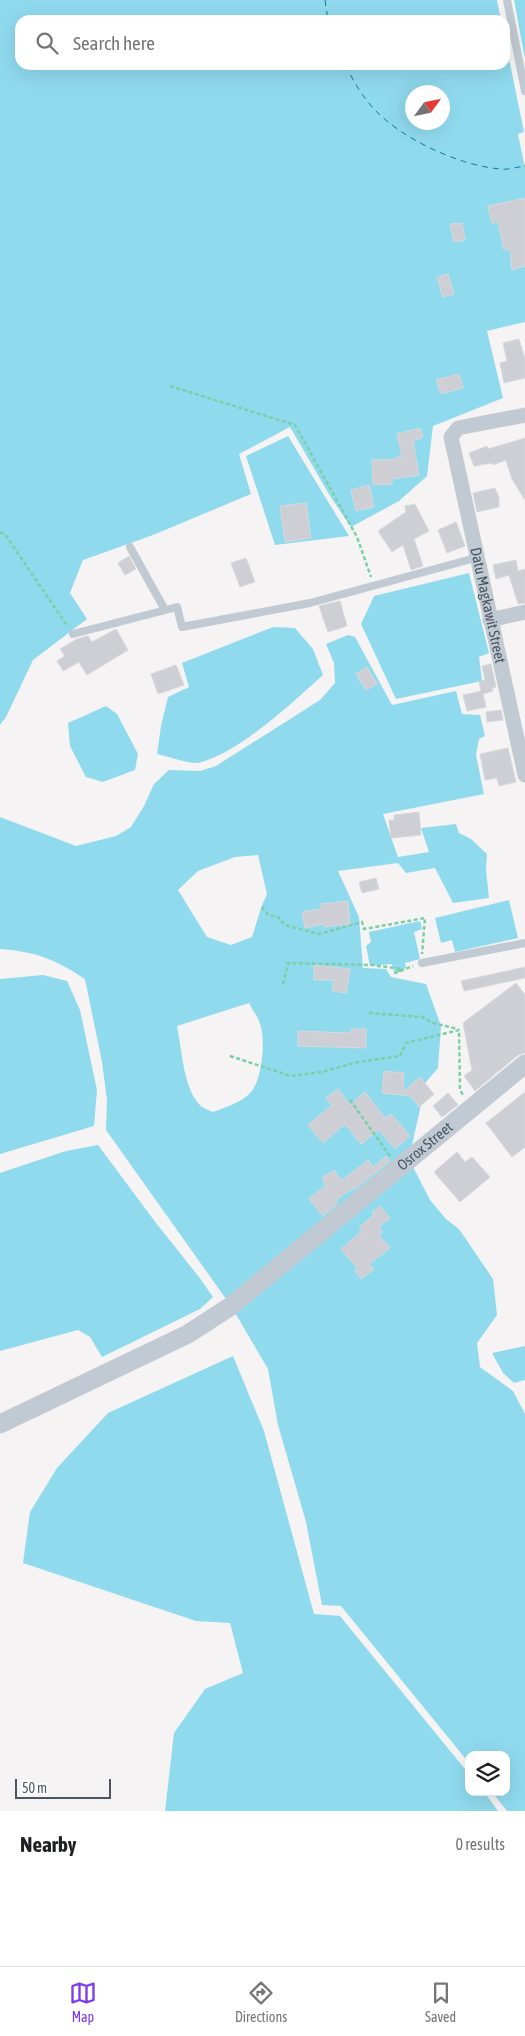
<!DOCTYPE html>
<html lang="en">
<head>
<meta charset="utf-8">
<style>
	:root { --surface:#fff; --page:#f6f6f6; --text:#202124; --muted:#757577; --line:#e0e0e0; --accent:#7c3aed }
	body { margin:0; font-family:"Asap Condensed",sans-serif; background:var(--page); color:var(--text) }
	.controls { position:absolute; right:15px; bottom:15px; display:grid; overflow:hidden; border-radius:10px; box-shadow:0 5px 20px #0002 }
	.controls button { width:45px; height:45px; display:grid; place-items:center; padding:0; border:0; border-bottom:1px solid var(--line); background:var(--surface); color:var(--text); font:25px sans-serif }
	.compass { position:absolute; left:405px; top:85px; width:45px; height:45px; border-radius:50%; background:var(--surface); box-shadow:0 5px 20px #0002; rotate:57deg }
	.scale { position:absolute; left:15px; bottom:12px; width:96px; box-sizing:border-box; padding-left:5px; border:2px solid #4a5661; border-top:0; font-size:14px; line-height:18px; white-space:nowrap; color:#4a5661; -webkit-text-stroke:4px #fff; paint-order:stroke }
	.list { margin:0; padding:0; list-style:none }
	h2 { display:flex; justify-content:space-between; align-items:center; height:65px; margin:0; padding:0 20px; font-size:21px }
	h2 small { font-size:16px; font-weight:400; color:var(--muted) }
	.icon { flex:none; width:28px; height:28px; fill:none; stroke:currentColor; stroke-width:2; stroke-linecap:round; stroke-linejoin:round }
	.map { position:relative; flex:none; width:525px; height:1811px; overflow:hidden }
	.search { position:absolute; background:var(--surface); box-shadow:0 5px 20px #0002; left:15px; right:15px; top:15px; height:55px; display:flex; align-items:center; gap:12px; box-sizing:border-box; padding:0 18px; border-radius:15px; color:var(--muted); font-size:19px }
	.sheet { height:155px; background:var(--surface) }
	nav { display:flex; justify-content:space-around; align-items:center; box-sizing:border-box; height:70px; border-top:1px solid var(--line); background:var(--surface); font-size:14px; color:var(--muted) }
	nav a { display:grid; justify-items:center; gap:2px }
	nav .on { color:var(--accent) }
	.map>svg:first-child { display:block }
	.water { fill:#90daee; fill-rule:evenodd }
	.lines { fill:none; stroke-linecap:round; stroke-linejoin:round }
	.ferry { stroke:#0c7c9b; stroke-width:1; stroke-dasharray:6 5; stroke-linecap:butt }
	.building { fill:#cdcfd5; stroke:#d7d9de }
	.path { stroke:#7ad0a6; stroke-width:2.5; stroke-dasharray:4 2.5; stroke-linecap:butt }
	.service { stroke:#c1cad2; stroke-width:8 }
	.minor { stroke:#c1cad2; stroke-width:15 }
	.tertiary { stroke:#c1cad2; stroke-width:19 }
	.labels { text-anchor:middle; stroke-width:5; stroke-linejoin:round; paint-order:stroke }
	.street-label { font-size:15px; fill:#4a5661; stroke:#fff }
</style>
</head>
<body>
<div class="map">
<svg width="525" height="1811" viewBox="0 0 525 1811">
	<rect width="100%" height="100%" fill="#f5f3f3"/>
	<!-- water -->
	<path class="water" d="M0,0H497L501,20H20V65H505V39L524,132L518,134L525,168V322L487,331L503,398L433,426L427,476L399,501L351,527L330,496L290,427L239,454L251,494L153,535L83,560L70,593L87,619L33,660L6,717L0,725ZM412,92H442V122H412Z
		M514,0H525V59Z
		M288,436L349,536L275,545L246,456Z
		M469,573L489,653L479,657L482,681L396,699L361,624L374,596Z
		M273,627L295,628L313,649L323,675C292,703 238,754 198,763C189,764 167,756 157,754L161,726L168,697L189,687L182,663Z
		M348,635L355,637L392,705L456,691L462,714L480,715L485,736L479,739L476,755L484,794L383,814L398,857L429,852L421,828L456,824L459,833L471,839L487,854L486,870L489,898L453,903L435,868L406,873L398,863L338,871L359,917L363,968L386,969L391,977L426,984L441,1026L438,1068L426,1082L409,1159L430,1200L446,1219L459,1229L493,1279L497,1315L477,1343L480,1367L513,1391L525,1414V1811H507L492,1792H506V1755H469V1763L341,1606L322,1605L306,1522L278,1425L268,1369L231,1306L106,1130L107,1100L102,1062L85,979C54,959 38,952 0,949V817L76,846L116,836L131,827L144,806L154,784L169,770L200,771L216,766L320,700L335,683L334,663L326,644ZM258,855L267,894L262,905L252,937L231,945L207,937L178,890L198,871L235,857ZM249,1003C252,1010 258,1016 260,1024C266,1039 262,1080 251,1092C242,1103 225,1107 213,1112C209,1110 202,1108 199,1104C183,1086 182,1050 177,1026Z
		M106,706L117,714L138,754L135,770L103,782L86,777L70,746L68,723Z
		M509,900L518,938L455,952L452,940L441,943L435,918Z
		M420,921L422,929L414,932L420,959L405,963L406,968L394,972L392,964L370,966L366,946L371,942L369,932Z
		M43,975L67,981L80,1010L97,1090L94,1126L0,1154V979Z
		M98,1145L156,1223L199,1277L213,1297L200,1309L102,1357L90,1337L78,1330L0,1351V1173L66,1151Z
		M525,1346V1380L514,1383L503,1373L492,1353Z
		M233,1356L264,1431L314,1614L340,1616L469,1774V1792H484L498,1811H165L174,1733L205,1689L243,1673L230,1623L196,1621L23,1563L30,1512L57,1468L108,1413Z"/>
	<g class="lines">
		<!-- ferry -->
		<path class="ferry" d="M325,0L328,20
			M346,65C352,80 364,99 375,110C402,139 462,167 502,169C509,170 517,167 524,166"/>
	</g>
	<!-- building -->
	<path class="building" d="M525,198V266L512,270L510,249L504,250L498,222L492,223L488,206Z
		M462,223L465,240L454,242L450,224Z
		M448,274L454,294L443,297L437,277Z
		M519,339L524,356H525V378L504,383L500,363L507,361L503,343Z
		M459,374L463,388L441,394L436,380Z
		M420,428L423,437L413,441L419,475L392,479V484L373,485L372,460L397,459V457L402,456L397,434Z
		M525,438V500L512,479L506,460L493,465L492,463L474,466L469,453L487,446L488,449Z
		M369,485L374,507L356,511L351,490Z
		M495,488L499,497V507L477,512L473,493Z
		M306,503L311,538L285,542L280,506Z
		M415,504L429,531L414,539L423,566L411,570L403,545L392,552L378,531L406,512L405,506Z
		M456,522L465,546L447,553L438,530Z
		M129,556L136,569L125,575L118,563Z
		M246,558L255,582L240,587L231,563Z
		M516,560L518,571L525,569V603L518,604L509,575L496,579L493,565Z
		M340,601L347,626L328,632L319,606Z
		M116,629L128,650L87,675L79,662L63,671L57,661L65,656L60,649L77,639L88,636L92,642Z
		M491,664L496,687L492,688L493,691L483,694L486,707L467,711L463,695L481,691L479,682L485,680L482,666Z
		M176,665L184,685L158,694L151,674Z
		M367,667L377,684L366,690L356,674Z
		M501,710L503,720L487,722L486,712Z
		M508,748L516,782L499,786L497,778L485,780L480,754Z
		M419,812L421,835L391,838L389,820H394V815Z
		M376,878L379,889L362,893L359,882Z
		M348,901L350,924L324,927L323,924L305,928L302,912L321,909V904Z
		M314,965L350,969L346,993L332,991L334,980H314Z
		M525,967V978L464,991L461,981Z
		M516,983L525,995V1053L518,1055L475,1091L464,1076L472,1070L463,1023Z
		M351,1029H366V1048L298,1046V1031L351,1033Z
		M384,1071L404,1073L403,1092L420,1077L434,1094L419,1107L411,1096L382,1093Z
		M338,1089L350,1105L365,1092L385,1118L391,1114L410,1136L395,1149L379,1130L361,1144L345,1124L323,1143L308,1125L332,1105L326,1098Z
		M525,1092V1147L512,1157L486,1123Z
		M448,1093L458,1105L442,1117L433,1106Z
		M457,1152L465,1162L472,1157L490,1177L460,1202L434,1172Z
		M386,1156L390,1161L354,1190L353,1188L336,1200L338,1203L323,1216L309,1199L326,1185L322,1178L334,1170L341,1181L368,1160L373,1167Z
		M380,1206L390,1218L379,1227L383,1232L379,1235L390,1248L369,1264L374,1269L361,1279L355,1271L358,1269L341,1249L362,1231L359,1227L374,1215L372,1212Z"/>
	<g class="lines">
		<!-- path -->
		<path class="path" d="M524,166H525
			M170,386L295,425L357,537L371,577
			M0,533H4L68,627
			M262,907L269,916H277L285,925L319,934L362,922L364,929L425,918L422,954
			M283,984L288,963L372,965L402,969L395,973L413,966
			M369,1013L422,1017L433,1023L458,1029
			M230,1056L291,1076L322,1072L358,1062L400,1056L406,1043L459,1030L460,1090L463,1095
			M350,1100L390,1156"/>
		<!-- service -->
		<path class="service" d="M507,0L525,91
			M130,547L165,610
			M73,634L177,607L182,627L310,603L479,557
			M422,963L525,943"/>
		<!-- minor -->
		<g class="minor">
			<path id="s1" d="M525,415L458,428L451,437L525,775"/>
			<path d="M490,620L525,612"/>
		</g>
		<!-- tertiary -->
		<path class="tertiary" id="s2" d="M0,1424L188,1334L231,1306L525,1064"/>
	</g>
	<g class="labels">
		<!-- street labels -->
		<g class="street-label">
			<text dy="5" stroke="none"><textPath href="#s1" startOffset="252">Datu Magkawit Street</textPath></text>
			<text dy="5" stroke="none"><textPath href="#s2" startOffset="511">Osrox Street</textPath></text>
		</g>
	</g>
</svg>
<div class="controls">
<button><svg class="icon" aria-label="layers" viewBox="0 0 24 24"><path d="M12 4l9 5-9 5-9-5zM3 14l9 5 9-5"/></svg></button>
</div>
<svg class="compass" viewBox="-18 -18 36 36"><path d="M0-13l5 13h-10z" fill="#e53935"/><path d="M0 13l5-13h-10z" fill="#757577"/></svg>
<div class="scale">50 m</div>
<div class="search"><svg class="icon" aria-label="search" viewBox="0 0 24 24"><circle cx="10" cy="10" r="6"/><path d="M15 15l6 6"/></svg>Search here</div>
</div>
<section class="sheet">
<h2>Nearby<small>0 results</small></h2>
<ul class="list">
</ul>
</section>
<nav>
<a class="on"><svg class="icon" aria-label="map" viewBox="0 0 24 24"><path d="M3 6l6-2 6 2 6-2v14l-6 2-6-2-6 2zM9 4v14M15 6v14"/></svg>Map</a>
<a><svg class="icon" aria-label="directions" viewBox="0 0 24 24"><path d="M12 3l9 9-9 9-9-9zM9 14v-3h6M13 9l2 2-2 2"/></svg>Directions</a>
<a><svg class="icon" aria-label="saved" viewBox="0 0 24 24"><path d="M7 4h10v16l-5-4-5 4z"/></svg>Saved</a>
</nav>
</body>
</html>
